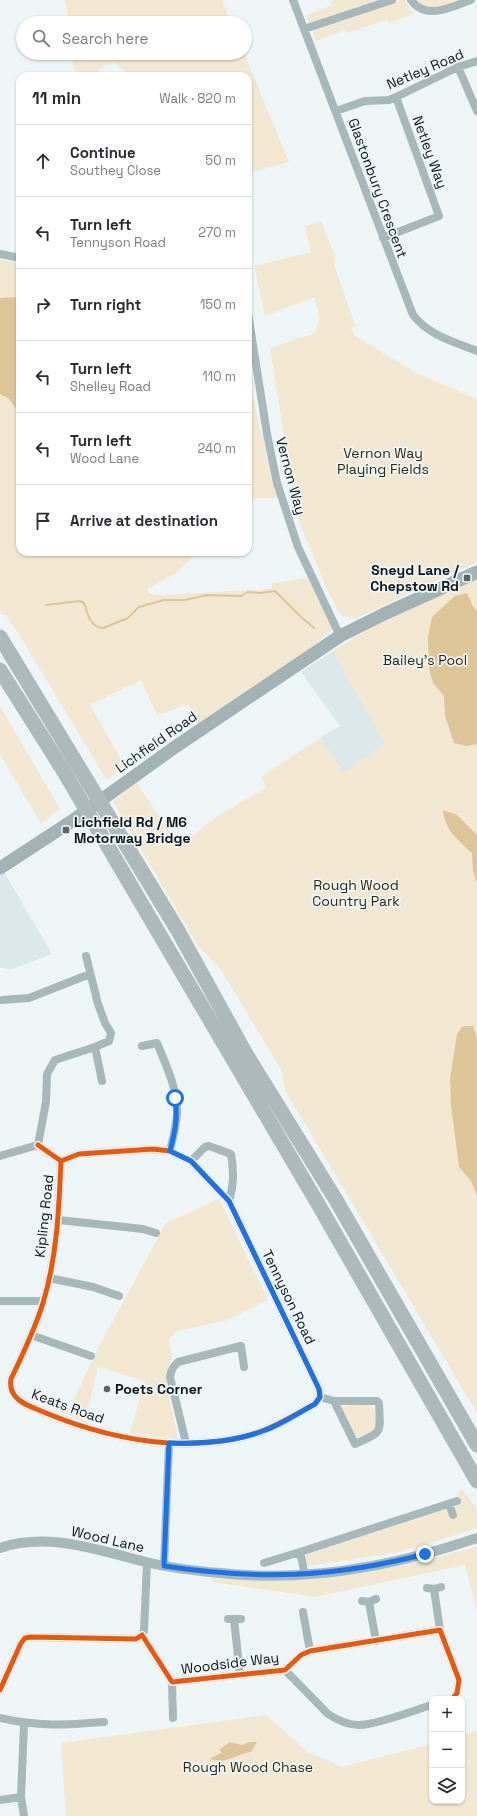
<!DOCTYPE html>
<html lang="en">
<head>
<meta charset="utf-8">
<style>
	:root { --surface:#fff; --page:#f7f7f7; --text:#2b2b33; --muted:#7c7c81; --line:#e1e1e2 }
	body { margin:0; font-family:"Space Grotesk",sans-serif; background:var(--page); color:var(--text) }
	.controls { position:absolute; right:12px; bottom:12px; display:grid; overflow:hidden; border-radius:8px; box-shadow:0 1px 3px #0004 }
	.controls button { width:36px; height:36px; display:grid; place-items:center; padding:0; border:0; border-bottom:1px solid var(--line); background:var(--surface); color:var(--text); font:20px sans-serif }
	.stop { position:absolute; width:12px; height:12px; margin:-9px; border:3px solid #1a73e8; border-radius:50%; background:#fff }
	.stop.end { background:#1a73e8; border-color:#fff; box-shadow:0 1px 4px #0008 }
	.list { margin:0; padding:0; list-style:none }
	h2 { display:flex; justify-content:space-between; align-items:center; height:52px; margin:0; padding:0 16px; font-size:17px }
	h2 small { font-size:13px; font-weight:400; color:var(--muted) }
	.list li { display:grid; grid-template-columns:26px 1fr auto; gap:12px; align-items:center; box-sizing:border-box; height:72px; padding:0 16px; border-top:1px solid var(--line) }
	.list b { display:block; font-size:15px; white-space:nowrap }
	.list p { margin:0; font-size:13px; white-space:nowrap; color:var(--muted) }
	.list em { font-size:13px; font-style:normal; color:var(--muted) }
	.icon { flex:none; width:22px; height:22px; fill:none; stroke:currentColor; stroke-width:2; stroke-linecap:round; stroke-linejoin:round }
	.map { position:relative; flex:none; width:477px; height:1816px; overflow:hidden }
	.search { position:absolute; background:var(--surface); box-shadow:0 1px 3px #0004; left:16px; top:16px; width:236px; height:44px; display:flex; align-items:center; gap:10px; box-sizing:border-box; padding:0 14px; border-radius:22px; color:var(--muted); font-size:15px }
	.panel { position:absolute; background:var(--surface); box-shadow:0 1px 3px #0004; left:16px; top:72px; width:236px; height:484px; border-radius:12px }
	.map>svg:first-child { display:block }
	.built { fill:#dae8ea }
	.green { fill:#f2e7d1 }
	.water { fill:#ddc598 }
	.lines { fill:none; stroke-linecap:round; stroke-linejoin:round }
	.stream { stroke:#ddc598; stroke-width:2 }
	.minor { stroke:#a7b8ba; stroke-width:8 }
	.tertiary { stroke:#a7b8ba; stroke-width:10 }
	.primary { stroke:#a3b2b5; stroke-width:13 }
	.motorway { stroke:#adb9ba; stroke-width:15 }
	.cycleway-casing { stroke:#ebf7f9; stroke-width:8 }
	.cycleway { stroke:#e8590c; stroke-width:5 }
	.route { stroke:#1a73e8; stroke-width:5 }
	.poi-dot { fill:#5e6364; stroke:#ebf7f9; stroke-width:1.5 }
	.labels { text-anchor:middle; stroke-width:3.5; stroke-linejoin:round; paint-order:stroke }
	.street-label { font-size:14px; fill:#101415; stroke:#ebf7f9 }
	.park-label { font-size:14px; fill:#372709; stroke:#ebf7f9 }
	.poi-label { font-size:14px; font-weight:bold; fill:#101415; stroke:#ebf7f9; text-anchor:start }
</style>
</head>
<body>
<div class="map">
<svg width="477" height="1816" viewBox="0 0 477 1816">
	<rect width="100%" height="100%" fill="#eef5f6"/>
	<!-- built -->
	<path class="built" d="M333,651L385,744L344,773L320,738L340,726L301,672Z
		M4,872L52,954L12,969L0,968V875Z"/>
	<!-- green -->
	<path class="green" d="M65,0H222L231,23H69Z
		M334,0H382L309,23L306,15L331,6L332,1Z
		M400,0H405L414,14L389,23L386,20L346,33L345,30L316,41L312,30Z
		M414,0H464L438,9H423Z
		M73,53H244L289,162L248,173V76H131L115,63L104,66L92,76H82L73,68Z
		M321,221L335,256V268L356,327L351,328L355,336L418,374L477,399V562L355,619L343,616L337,609L328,591L301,527L288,461L270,348L316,333L319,317L315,297L265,316L254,266L311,252L305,226Z
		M0,259L20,264V552H198L176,573L147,589L150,594L162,595L272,589V583L308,578L330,622L332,630L283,670L198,725L189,704L157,715L141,680L90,705L125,766L107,780L20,636L6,615H3L0,611Z
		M248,376L277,498H256L248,505Z
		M477,578V1413L285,1090L282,1071L220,968L198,946L113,802L136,782L179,846L219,815L266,788L261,777L320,738L344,773L385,744L333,651L368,629Z
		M0,706L60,809L41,824L0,754Z
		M219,1199L268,1300L228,1320L177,1331L169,1339L172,1357L166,1379L178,1439L130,1433L145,1381L98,1367L85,1422L59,1411L70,1408L96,1352L166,1223Z
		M364,1404L373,1407L377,1420L376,1430L361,1438L355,1436L339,1407Z
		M462,1489L477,1509V1528L400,1552L309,1566L305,1564L304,1560L305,1555L444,1509L455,1515V1506L461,1504L458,1494Z
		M477,1546V1611L465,1565L315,1597L212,1582L211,1578L307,1580L346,1576L429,1560Z
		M266,1715L306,1751L342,1767L432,1744V1801H462V1735L477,1731V1816H66L61,1743Z"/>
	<!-- water -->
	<path class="water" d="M20,297V414L9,399L0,394V298Z
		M467,593L473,607L477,611V744L466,746L454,743L445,716L444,696L433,683L429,669L428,637L432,617L455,596Z
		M443,810L457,815L477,835V883L473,871L472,853C459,841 444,829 443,810Z
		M465,1026H473L477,1038V1196L471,1181L459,1167L451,1105L450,1079L457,1034L462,1027Z
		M230,1742L242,1745L250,1742H257L251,1752C235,1754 226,1765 210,1759L221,1753L220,1749Z"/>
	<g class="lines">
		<!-- stream -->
		<path class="stream" d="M46,605L80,601L84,603C88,613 89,627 103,628L128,618L139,607L164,600H185L207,595L241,596L248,592L260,593L275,591L301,617L314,628"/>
		<!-- minor -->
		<path class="minor" d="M293,0L413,315C430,336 452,341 477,351
			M411,0C426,21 451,7 471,0
			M304,29L392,0
			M458,67L477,111
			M336,111L365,101L389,100L396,97L458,67L477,61
			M383,238L439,216L396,97
			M0,254L20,258
			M248,313L267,434L277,483L298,547L340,636
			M86,956L98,1004L105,1023L111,1033L109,1041L95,1047L102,1081
			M2,1000L29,998L90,974
			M142,1046L157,1043C166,1065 178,1090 177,1114C176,1127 173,1138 170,1151
			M38,1145L61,1161C59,1208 57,1257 43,1303C35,1329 23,1354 11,1379C10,1385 11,1391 15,1396C21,1404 32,1407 41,1411C81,1428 124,1440 168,1443C189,1444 213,1443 234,1439C264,1434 289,1418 315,1404L320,1397L319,1389L229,1201L191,1161L170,1151L153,1149L79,1154L61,1161
			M0,1156L38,1145L46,1102L47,1074L55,1060L95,1047
			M191,1161L205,1147L209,1146L231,1154C234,1171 234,1184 229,1201
			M59,1220L143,1229L156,1233
			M49,1278L93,1287L119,1296
			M0,1301H43
			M31,1335L91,1356
			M320,1397L334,1401H377L379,1403C380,1434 384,1431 355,1444L334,1401
			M186,1443L170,1377C171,1370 173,1367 178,1362L241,1346L244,1367
			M449,1504L453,1515
			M264,1563L300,1552
			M164,1566L169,1443
			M305,1575L300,1552L457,1501
			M427,1588L434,1589L441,1587
			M434,1589L440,1630
			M362,1601L369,1602L376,1599
			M369,1602L376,1641
			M303,1612L310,1651
			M228,1619H241
			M234,1619L240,1675
			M142,1635L144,1631L147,1562
			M285,1670L328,1714C337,1720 348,1725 359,1725C380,1724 411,1711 432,1705
			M172,1682L173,1718
			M0,1690L21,1643L25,1638L31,1637L136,1639L142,1635L172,1682L285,1670L301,1655L310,1651L440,1630L459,1680L457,1693L452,1699
			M0,1718C38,1727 66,1725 104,1722
			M0,1800L21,1797
			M24,1816L21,1797L24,1724"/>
		<!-- tertiary -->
		<path class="tertiary" d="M0,1548C48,1531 99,1551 146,1562C170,1568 196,1571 221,1573C308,1583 395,1566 477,1538"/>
		<!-- primary -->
		<path class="primary" d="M0,868L72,821L175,747L340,636L384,614L477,572"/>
		<!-- motorway -->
		<path class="motorway" d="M0,637L177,929L246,1054L336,1200L477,1445
			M0,670L63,770L321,1209L477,1481"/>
		<!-- cycleway casing -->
		<g class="cycleway-casing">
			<path id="cycleway" d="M38,1145L61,1161C59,1208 57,1257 43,1303C35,1329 23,1354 11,1379C10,1385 11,1391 15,1396C21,1404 32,1407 41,1411C81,1428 124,1440 168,1443C189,1444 213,1443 234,1439C264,1434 289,1418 315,1404L320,1397L319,1389L229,1201L191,1161L170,1151L153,1149L79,1154L61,1161
				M0,1690L21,1643L25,1638L31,1637L136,1639L142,1635L172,1682L285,1670L301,1655L310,1651L440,1630L459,1680L457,1693L452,1699"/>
		</g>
		<!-- cycleway -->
		<use href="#cycleway" class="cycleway"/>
	</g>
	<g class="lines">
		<!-- route -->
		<path class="route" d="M175,1098C178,1117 175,1132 170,1151L191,1161L229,1201L319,1389L320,1397L315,1404C298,1413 281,1425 263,1431C233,1442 200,1444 169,1443L164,1566C258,1580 333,1578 425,1554"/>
	</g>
	<!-- markers -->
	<g class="poi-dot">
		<rect x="463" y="574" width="8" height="8" rx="2"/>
		<rect x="62" y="826" width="8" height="8" rx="2"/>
		<circle cx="107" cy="1389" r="4"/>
	</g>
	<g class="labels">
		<!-- street labels -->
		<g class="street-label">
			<text transform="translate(425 69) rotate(-23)" y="5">Netley Road</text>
			<text transform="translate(430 152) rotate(70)" y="5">Netley Way</text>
			<text transform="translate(378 188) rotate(70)" y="5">Glastonbury Crescent</text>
			<text transform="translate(291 476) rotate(75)" y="5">Vernon Way</text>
			<text transform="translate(156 742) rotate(-35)" y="5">Lichfield Road</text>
			<text transform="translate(44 1216) rotate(-84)" y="5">Kipling Road</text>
			<text transform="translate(289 1297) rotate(64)" y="5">Tennyson Road</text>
			<text transform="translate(68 1406) rotate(20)" y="5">Keats Road</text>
			<text transform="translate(108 1539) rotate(13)" y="5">Wood Lane</text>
			<text transform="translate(230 1663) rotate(-7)" y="5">Woodside Way</text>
		</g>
		<!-- park labels -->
		<g class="park-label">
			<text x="383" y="458">Vernon Way<tspan x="383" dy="16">Playing Fields</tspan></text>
			<text x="425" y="665">Bailey's Pool</text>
			<text x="356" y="890">Rough Wood<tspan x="356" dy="16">Country Park</tspan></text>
			<text x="248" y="1772">Rough Wood Chase</text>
		</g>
		<!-- poi labels -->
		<g class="poi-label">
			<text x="459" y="575" text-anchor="end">Sneyd Lane /<tspan x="459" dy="16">Chepstow Rd</tspan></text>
			<text x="74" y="827">Lichfield Rd / M6<tspan x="74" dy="16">Motorway Bridge</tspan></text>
			<text x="115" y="1394">Poets Corner</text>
		</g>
	</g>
</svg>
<div class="controls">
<button>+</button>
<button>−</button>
<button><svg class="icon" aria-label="layers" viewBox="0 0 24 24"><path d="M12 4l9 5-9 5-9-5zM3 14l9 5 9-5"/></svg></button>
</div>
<div class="stop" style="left:175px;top:1098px"></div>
<div class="stop end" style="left:425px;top:1554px"></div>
<div class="search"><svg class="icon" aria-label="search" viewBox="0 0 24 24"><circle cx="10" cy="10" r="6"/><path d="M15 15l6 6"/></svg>Search here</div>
<section class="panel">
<h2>11 min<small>Walk · 820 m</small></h2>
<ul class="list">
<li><svg class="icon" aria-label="ahead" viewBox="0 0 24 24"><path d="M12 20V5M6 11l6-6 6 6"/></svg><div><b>Continue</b><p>Southey Close</p></div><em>50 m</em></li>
<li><svg class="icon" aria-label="left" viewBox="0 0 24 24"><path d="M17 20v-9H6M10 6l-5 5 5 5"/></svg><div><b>Turn left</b><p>Tennyson Road</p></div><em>270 m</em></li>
<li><svg class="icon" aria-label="right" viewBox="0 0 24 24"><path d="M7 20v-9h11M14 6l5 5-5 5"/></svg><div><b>Turn right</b></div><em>150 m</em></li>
<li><svg class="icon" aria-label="left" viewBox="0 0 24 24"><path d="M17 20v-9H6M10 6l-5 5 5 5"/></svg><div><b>Turn left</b><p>Shelley Road</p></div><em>110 m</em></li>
<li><svg class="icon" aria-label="left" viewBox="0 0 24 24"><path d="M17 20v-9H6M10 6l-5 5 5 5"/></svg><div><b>Turn left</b><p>Wood Lane</p></div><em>240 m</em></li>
<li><svg class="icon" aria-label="arrive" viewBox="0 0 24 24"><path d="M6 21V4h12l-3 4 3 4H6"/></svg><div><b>Arrive at destination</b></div></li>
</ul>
</section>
</div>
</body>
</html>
